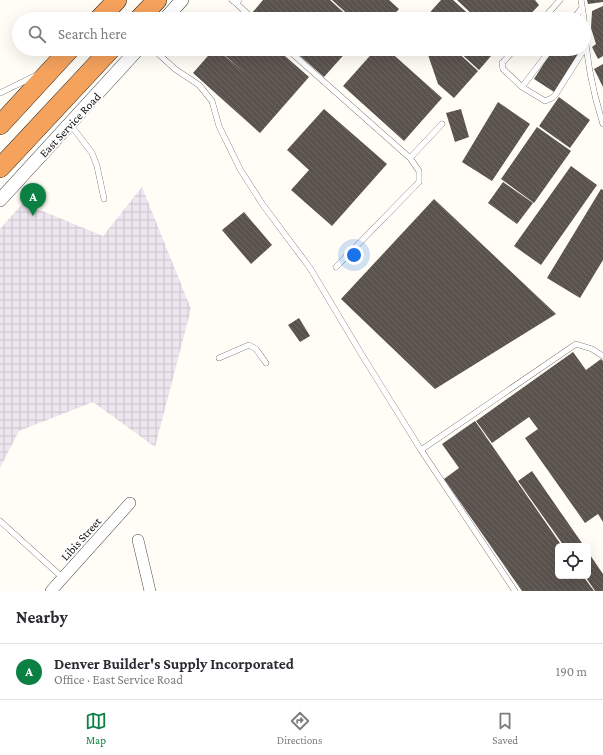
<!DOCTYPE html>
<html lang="en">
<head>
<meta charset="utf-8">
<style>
	:root { --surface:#fff; --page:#f7f7f7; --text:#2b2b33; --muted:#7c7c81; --line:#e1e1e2; --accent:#0b8043 }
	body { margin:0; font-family:"Crimson Pro",serif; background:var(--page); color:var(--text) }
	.controls { position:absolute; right:12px; bottom:12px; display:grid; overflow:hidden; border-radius:6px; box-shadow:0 4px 16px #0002 }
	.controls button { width:36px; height:36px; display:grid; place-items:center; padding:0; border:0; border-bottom:1px solid var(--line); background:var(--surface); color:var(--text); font:20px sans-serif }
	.you { position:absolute; left:354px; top:255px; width:14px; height:14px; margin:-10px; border:3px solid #fff; border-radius:50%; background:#1a73e8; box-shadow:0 0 0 6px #1a73e833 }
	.badge { display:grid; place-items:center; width:26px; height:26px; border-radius:50%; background:var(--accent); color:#fff; font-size:13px; font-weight:700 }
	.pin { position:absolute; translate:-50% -33px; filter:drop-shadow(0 1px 2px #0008) }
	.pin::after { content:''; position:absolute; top:21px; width:14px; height:12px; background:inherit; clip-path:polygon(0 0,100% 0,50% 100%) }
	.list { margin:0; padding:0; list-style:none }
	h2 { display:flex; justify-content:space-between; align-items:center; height:52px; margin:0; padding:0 16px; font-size:17px }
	h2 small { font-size:13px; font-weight:400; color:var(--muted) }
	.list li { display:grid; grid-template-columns:26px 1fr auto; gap:12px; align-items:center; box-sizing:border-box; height:56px; padding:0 16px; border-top:1px solid var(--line) }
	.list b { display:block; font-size:15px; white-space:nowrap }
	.list p { margin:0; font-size:13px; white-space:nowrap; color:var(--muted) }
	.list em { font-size:13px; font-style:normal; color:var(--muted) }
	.icon { flex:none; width:22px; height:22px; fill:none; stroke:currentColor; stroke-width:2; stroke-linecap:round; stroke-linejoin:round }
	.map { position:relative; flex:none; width:603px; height:591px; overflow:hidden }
	.search { position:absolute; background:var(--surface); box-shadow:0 4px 16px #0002; left:12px; right:12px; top:12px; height:44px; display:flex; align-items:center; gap:10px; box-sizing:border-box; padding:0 14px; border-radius:22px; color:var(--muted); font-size:15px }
	.sheet { height:108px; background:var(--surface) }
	nav { display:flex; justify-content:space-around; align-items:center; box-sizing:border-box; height:56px; border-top:1px solid var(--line); background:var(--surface); font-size:11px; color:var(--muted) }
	nav a { display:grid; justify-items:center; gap:2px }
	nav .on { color:var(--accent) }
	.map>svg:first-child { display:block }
	.industrial { fill:url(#industrial-grid) }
	.building { fill:url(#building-back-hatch) }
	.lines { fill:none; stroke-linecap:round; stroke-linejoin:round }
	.service-casing { stroke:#444; stroke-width:6 }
	.minor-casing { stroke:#444; stroke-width:12 }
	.tertiary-casing { stroke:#444; stroke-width:14 }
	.motorway-casing { stroke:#222; stroke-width:20 }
	.service { stroke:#fff; stroke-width:5.5 }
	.minor { stroke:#fff; stroke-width:11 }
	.tertiary { stroke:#fff; stroke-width:13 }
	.motorway { stroke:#f5a25d; stroke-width:19 }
	.labels { text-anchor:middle; stroke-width:4; stroke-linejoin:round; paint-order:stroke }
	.street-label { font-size:12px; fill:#111; stroke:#fff }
</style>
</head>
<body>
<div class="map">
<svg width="603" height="591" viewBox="0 0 603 591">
	<defs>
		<pattern id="industrial-grid" width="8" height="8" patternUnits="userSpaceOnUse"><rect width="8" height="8" fill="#eee6ef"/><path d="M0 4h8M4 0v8" fill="none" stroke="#cbc4cc"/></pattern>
		<pattern id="building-back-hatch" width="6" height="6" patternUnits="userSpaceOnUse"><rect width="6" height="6" fill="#5a524d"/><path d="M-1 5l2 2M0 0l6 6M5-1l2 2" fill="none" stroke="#6d6662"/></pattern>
	</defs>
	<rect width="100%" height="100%" fill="#fffdf5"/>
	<!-- industrial -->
	<path class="industrial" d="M142,187L191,309L155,447L93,402L19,431L0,468V229L23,203L103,236Z"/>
	<!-- building -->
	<path class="building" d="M263,0H330L351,19H258L252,13Z
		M332,0H389L399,9L390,19H353Z
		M441,0H453L474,19H424Z
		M457,0H535L539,5L526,19H477Z
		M587,0H603V2L588,4Z
		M603,6V56L598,59L592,47L596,44L591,28L592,11Z
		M214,49H217L247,75L218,49H277L309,77L260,133L193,73Z
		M292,49H349L324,77Z
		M376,49H387L442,98L404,141L343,86Z
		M426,49H454L478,71L454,98L438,84Z
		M456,49H497L479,70Z
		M553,49H581L554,92L534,79Z
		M603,64V87L594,69Z
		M559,97L590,120L570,148L539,126Z
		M498,102L530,124L492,181L462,162Z
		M324,109L387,164L332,226L291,190L309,170L287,150Z
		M461,109L469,137L455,142L446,113Z
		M537,127L571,151L534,203L501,179Z
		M571,166L597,185L541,265L514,246Z
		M503,182L533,203L517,224L488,203Z
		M601,189L603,190V260L580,298L547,278Z
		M434,199L556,314L435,389L341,299Z
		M244,212L272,245L251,264L222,230Z
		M299,318L310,336L300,342L288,325Z
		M573,352L586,370L601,359L603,361V522L598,514L585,523L525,438L538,429L529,417L492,443L476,421Z
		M475,421L562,546H558V576H583L594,591H522L444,479L459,468L442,444Z
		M532,471L584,546H564L518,481Z
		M588,552L603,574V591H595L585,576H588Z"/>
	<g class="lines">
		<!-- service casing -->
		<g class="service-casing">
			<path id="service" d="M232,0L236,3L239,0
				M581,0L584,19
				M236,3L253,19
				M543,19L560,0
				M573,19L582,8
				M584,21C586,57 592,90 603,124
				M153,49L175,69L199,85L212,101L219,126L240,169L263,205L310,268L362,355L421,450L515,591
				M287,49L410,158L419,171V182L336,267
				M515,49L502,63L503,69L522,87L551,49
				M522,87L545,101L552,98L556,94L585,48
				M0,93L37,75
				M70,124L92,153L97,166L104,199
				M410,158L442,124
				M219,358L249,345L256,349L266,363
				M421,450L576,344L592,349L603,356
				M0,521L63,578"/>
		</g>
		<!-- minor casing -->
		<g class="minor-casing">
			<path id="minor" d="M138,540L150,591
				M51,591L130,503"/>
		</g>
		<!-- tertiary casing -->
		<g class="tertiary-casing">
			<path id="tertiary" d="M165,19L182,0
				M0,200L138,49"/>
		</g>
		<!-- motorway casing -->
		<g class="motorway-casing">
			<path id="motorway" d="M99,19L117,0
				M139,19L157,0
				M0,125L70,49
				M0,168L111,49"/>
		</g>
		<!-- service -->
		<use href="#service" class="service"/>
		<!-- minor -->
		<use href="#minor" class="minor"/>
		<!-- tertiary -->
		<use href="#tertiary" class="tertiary"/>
		<!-- motorway -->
		<use href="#motorway" class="motorway"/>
	</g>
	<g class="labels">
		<!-- street labels -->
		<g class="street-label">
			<text transform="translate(70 125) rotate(-47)" y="4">East Service Road</text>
			<text transform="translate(81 539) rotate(-48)" y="4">Libis Street</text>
		</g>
	</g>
</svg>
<div class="controls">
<button><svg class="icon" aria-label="locate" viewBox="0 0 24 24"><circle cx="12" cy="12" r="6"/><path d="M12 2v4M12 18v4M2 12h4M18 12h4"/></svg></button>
</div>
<div class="you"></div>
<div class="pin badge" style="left:33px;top:216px">A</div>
<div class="search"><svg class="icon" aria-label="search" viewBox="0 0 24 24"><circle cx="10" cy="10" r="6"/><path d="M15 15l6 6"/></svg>Search here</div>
</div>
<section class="sheet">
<h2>Nearby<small></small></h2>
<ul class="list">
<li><span class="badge">A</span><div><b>Denver Builder's Supply Incorporated</b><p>Office · East Service Road</p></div><em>190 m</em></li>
</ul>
</section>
<nav>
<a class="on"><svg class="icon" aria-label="map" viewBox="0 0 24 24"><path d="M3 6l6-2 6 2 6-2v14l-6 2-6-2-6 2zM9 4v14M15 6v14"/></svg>Map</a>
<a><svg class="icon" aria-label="directions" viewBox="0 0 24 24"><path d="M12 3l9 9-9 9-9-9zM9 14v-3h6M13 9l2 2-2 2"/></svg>Directions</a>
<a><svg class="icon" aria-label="saved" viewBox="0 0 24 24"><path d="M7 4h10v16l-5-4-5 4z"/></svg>Saved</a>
</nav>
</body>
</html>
